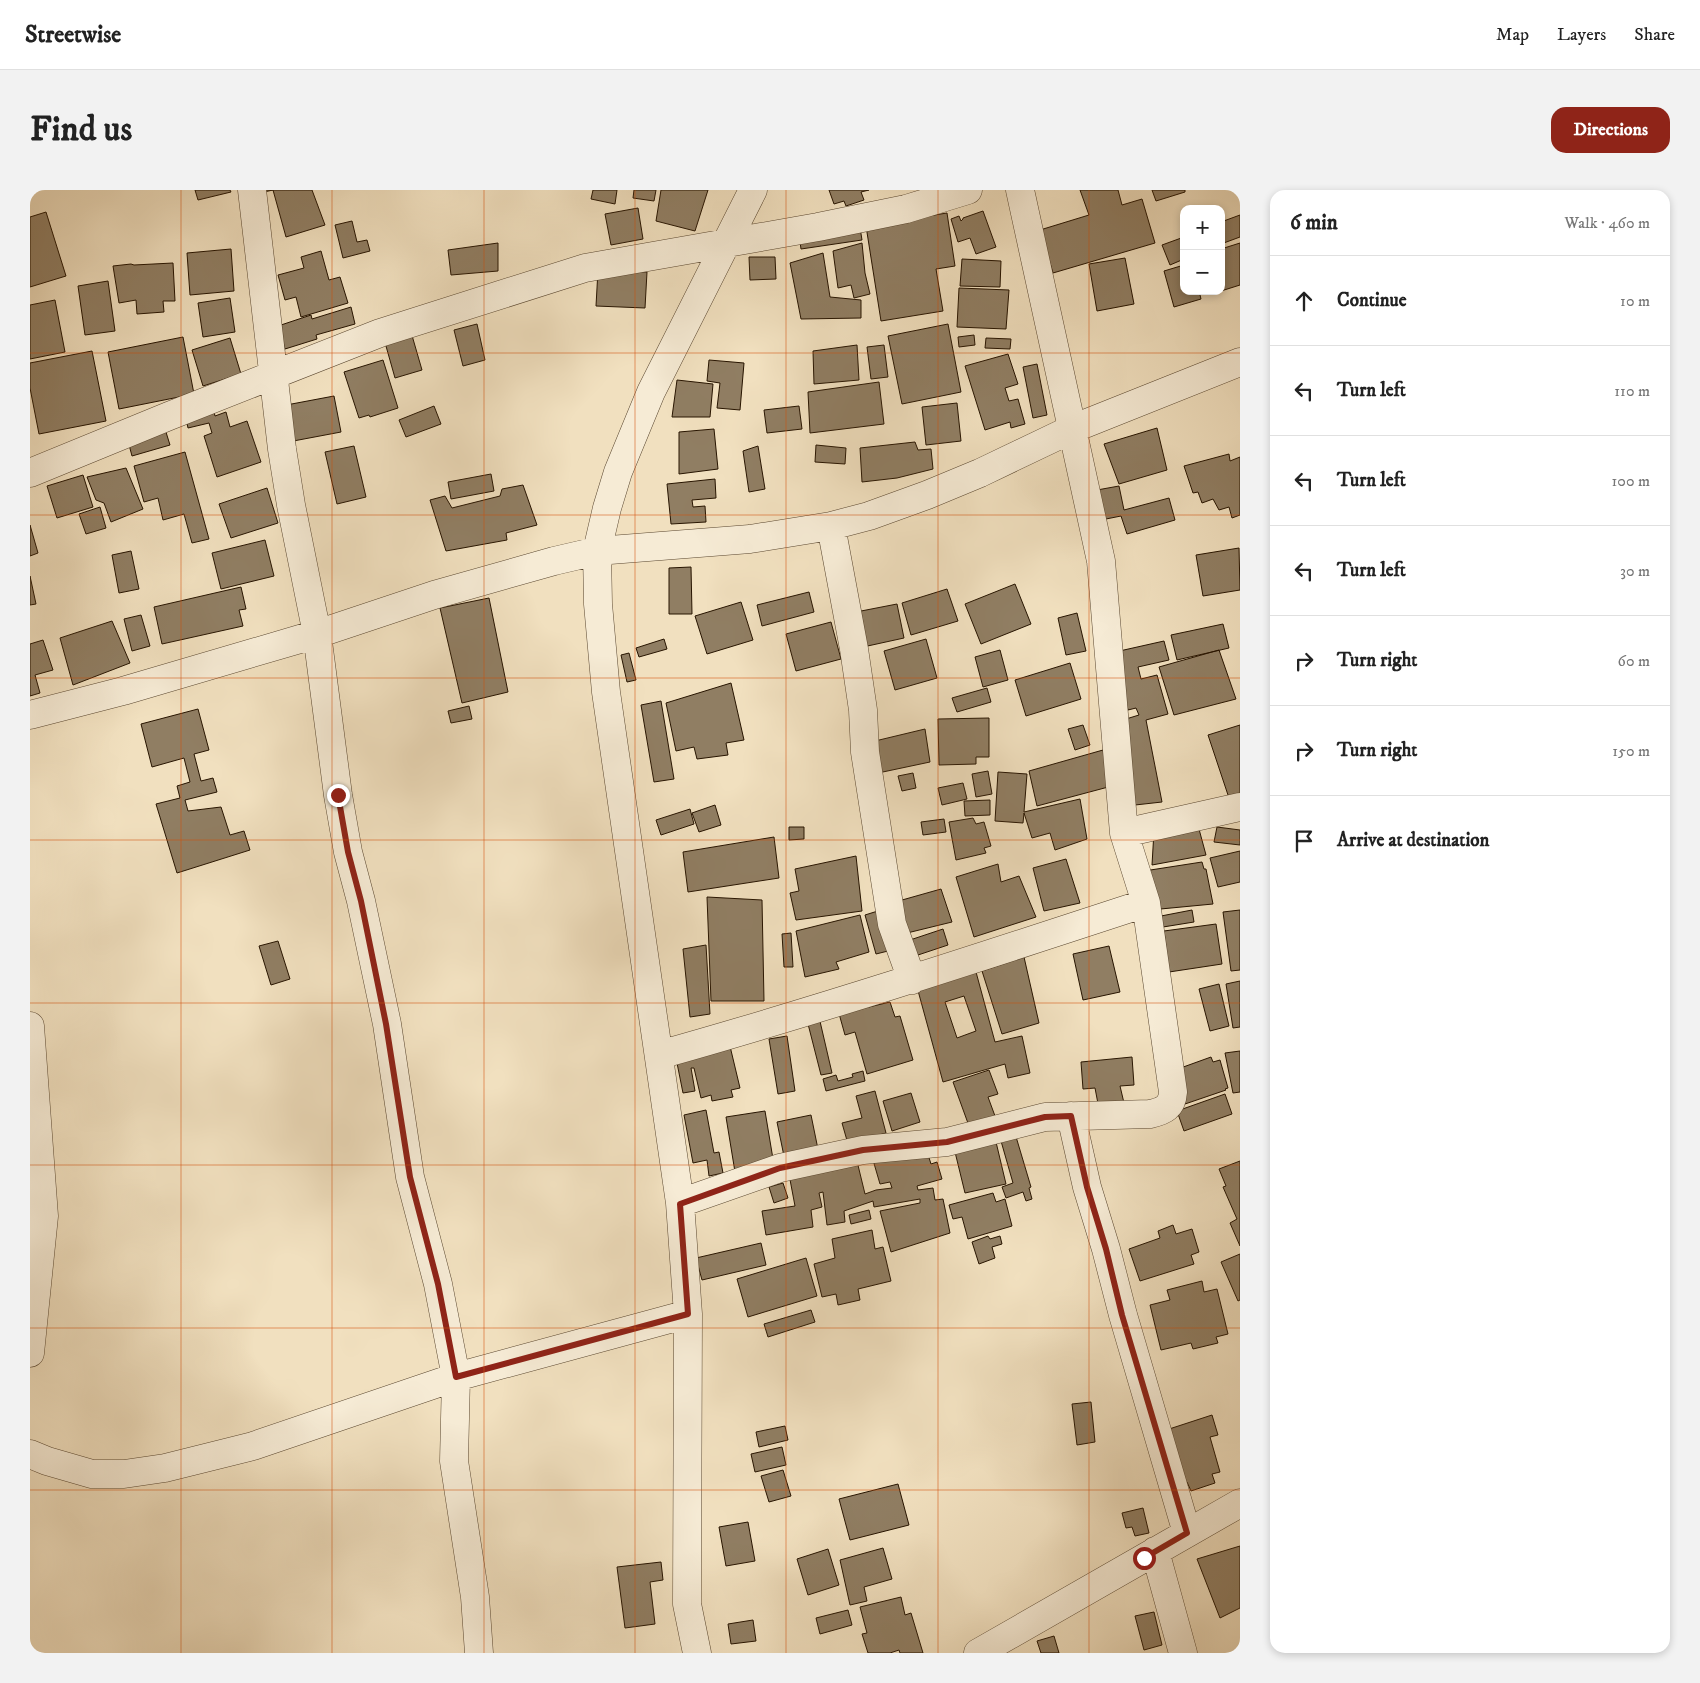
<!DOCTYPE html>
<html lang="en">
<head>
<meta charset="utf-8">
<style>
	:root { --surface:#fff; --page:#f2f2f2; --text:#222; --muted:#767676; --line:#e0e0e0; --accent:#8f2418 }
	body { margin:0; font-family:"IM FELL DW Pica",serif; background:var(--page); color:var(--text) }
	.controls { position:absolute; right:15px; top:15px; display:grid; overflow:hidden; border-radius:10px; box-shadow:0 2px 8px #0003 }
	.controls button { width:45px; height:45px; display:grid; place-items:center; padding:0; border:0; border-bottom:1px solid var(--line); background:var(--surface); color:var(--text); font:25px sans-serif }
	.stop { position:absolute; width:15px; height:15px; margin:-11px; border:4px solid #8f2418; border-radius:50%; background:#fff }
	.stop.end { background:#8f2418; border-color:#fff; box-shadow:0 1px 5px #0008 }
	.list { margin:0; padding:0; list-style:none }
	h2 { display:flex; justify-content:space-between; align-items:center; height:65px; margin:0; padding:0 20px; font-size:21px }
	h2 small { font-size:16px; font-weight:400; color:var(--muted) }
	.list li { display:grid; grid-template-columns:32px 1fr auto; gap:15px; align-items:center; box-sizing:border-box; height:90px; padding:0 20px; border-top:1px solid var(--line) }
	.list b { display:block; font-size:19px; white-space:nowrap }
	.list em { font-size:16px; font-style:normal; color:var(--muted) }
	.icon { flex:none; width:28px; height:28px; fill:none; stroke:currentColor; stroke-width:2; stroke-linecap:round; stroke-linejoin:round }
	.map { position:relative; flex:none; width:1210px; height:1463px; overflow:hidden; border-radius:15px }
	header { display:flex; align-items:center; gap:30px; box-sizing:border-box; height:70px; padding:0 25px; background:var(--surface); border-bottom:1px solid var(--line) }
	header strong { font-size:24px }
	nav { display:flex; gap:28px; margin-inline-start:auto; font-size:18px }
	.intro { display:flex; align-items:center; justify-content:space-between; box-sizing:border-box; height:120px; padding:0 30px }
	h1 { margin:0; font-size:35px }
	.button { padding:12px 22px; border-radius:15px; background:var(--accent); color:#fff; font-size:18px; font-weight:700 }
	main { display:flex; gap:30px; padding:0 30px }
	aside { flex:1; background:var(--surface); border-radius:15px; box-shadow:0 2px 8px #0003 }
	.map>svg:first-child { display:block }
	.building { fill:#907e63; stroke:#271400; fill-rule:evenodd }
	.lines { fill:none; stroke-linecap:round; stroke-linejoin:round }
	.street-casing { stroke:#5a4730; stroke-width:29 }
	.street { stroke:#f6ebd5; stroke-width:28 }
	.route { stroke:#8f2418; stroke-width:6 }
	.grid { fill:none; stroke:#d5520b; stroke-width:1; stroke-opacity:0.55 }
</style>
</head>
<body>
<header>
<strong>Streetwise</strong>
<nav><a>Map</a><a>Layers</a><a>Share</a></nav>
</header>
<div class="intro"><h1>Find us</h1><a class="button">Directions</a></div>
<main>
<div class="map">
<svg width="1210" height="1463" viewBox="0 0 1210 1463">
	<rect width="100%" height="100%" fill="#f1e0bf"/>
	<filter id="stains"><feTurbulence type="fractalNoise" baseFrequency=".004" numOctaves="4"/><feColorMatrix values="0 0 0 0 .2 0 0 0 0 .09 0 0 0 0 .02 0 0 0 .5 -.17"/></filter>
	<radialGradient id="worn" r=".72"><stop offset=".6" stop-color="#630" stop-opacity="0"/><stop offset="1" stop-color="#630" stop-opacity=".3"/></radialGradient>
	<!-- building -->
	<path class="building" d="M165,0H200L201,2L168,10Z
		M234,0H282L295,35L256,47L243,0L234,2Z
		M563,0H587L585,14L561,9Z
		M604,0H626L624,11L603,8Z
		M631,0H678L665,41L626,31Z
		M799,0H839L831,2L834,10L816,16L814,11L804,14Z
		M1050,0H1088L1092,15L1112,9L1125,53L1023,83L1010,40L1059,25Z
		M1122,0H1155V2L1126,11Z
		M608,18L613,49L581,55L575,24Z
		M953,21L966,57L946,64L940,48L928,52L921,29L929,26L931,31L933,29V28Z
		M16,22L36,86L0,97V27Z
		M917,23L925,76L906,79L913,121L851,131L836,36Z
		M1210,25V47L1191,54V32Z
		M322,31L327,52L337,50L340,61L313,68L305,35Z
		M829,31L832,50L771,59L769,45Z
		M1154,47V69L1140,75L1132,55Z
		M468,53V81L421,85L418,60Z
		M832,53L835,83L840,104L824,108L821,95L808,98L803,61Z
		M1210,53V95L1191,101V59Z
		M201,59L204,101L160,105L157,63Z
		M291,61L299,90L310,87L318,113L271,127L266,107L255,110L248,85L274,78L271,67Z
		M793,63L800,107L831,110V128L771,129L760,73Z
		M719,67H745L746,89L720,90Z
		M1095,68L1104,114L1067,121L1059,74Z
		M932,69L971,71L970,97L930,96Z
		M143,73L145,111H133L134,122L107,124L106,110L89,113L83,76L101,74L104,75Z
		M1154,75V101H1169L1171,109L1144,117L1134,81Z
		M568,80L617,82L615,118L566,116Z
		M78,91L85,141L55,145L48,96Z
		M929,98L979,100L976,139L927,137Z
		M200,108L205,142L173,147L168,113Z
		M25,110L35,162L0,169V115Z
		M321,117L325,134L286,145L287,149L255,159L248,136L281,125L282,129Z
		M447,134L455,170L433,176L424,140Z
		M918,134L931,202L872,214L858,146Z
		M381,142L392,180L365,188L354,149Z
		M944,145L945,155L929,157L928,147Z
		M153,147L164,204L89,219L78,162Z
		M200,148L211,184L173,196L162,160Z
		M956,148L981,149L980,159L955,158Z
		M827,155L829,190L784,194L783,161Z
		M854,155L858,187L841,189L837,157Z
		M62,161L76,231L9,244L0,198V173Z
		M978,164L988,194L975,198L979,211L988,209L995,234L981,238L980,232L955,240L935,176Z
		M353,170L368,218L340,227L339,225L329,228L314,182Z
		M679,170L714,173L710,220L687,218L690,193L677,191Z
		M1007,174L1017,225L1003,228L993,177Z
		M647,190L683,194L680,227H642Z
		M849,192L854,234L780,243L778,202Z
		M304,206L311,242L258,252L251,216Z
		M927,213L931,251L896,255L892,217Z
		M404,216L411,234L376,247L369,230Z
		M769,216L772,239L737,243L734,220Z
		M183,218L185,226L196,222L200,237L217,231L231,272L187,287L174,246L182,243L179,233L158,238L155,224Z
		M1127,238L1137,280L1089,294L1074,254Z
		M135,239L140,255L102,266L98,251Z
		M684,239L688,279L649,284V242Z
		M885,252L888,260L901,259L903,279L867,288L832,292L830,258Z
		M786,255L816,258L815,274L785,272Z
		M324,256L336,307L307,314L295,262Z
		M728,256L735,299L719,302L713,261Z
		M155,262L179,349L162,353L154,324L133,330L128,308L114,312L104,276Z
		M1199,264L1200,271L1210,267V325L1202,328L1199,317L1189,320L1183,309L1172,313L1168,302L1163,303L1154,276Z
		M96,278L113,319L81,332L74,313L66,310L57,287Z
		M461,284L464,301L421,309L418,292Z
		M53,285L63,317L27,328L17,296Z
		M685,289L686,308L662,310L663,317L675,316L676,332L641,334L637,294Z
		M493,295L507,335L476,343L477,350L416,361L400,310L415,306L422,318L470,306L472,299Z
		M1089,296L1094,320L1139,308L1145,330L1097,344L1091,326L1071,330L1067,300Z
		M237,298L248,333L201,348L189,314Z
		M70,317L76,338L56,344L49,324Z
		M0,335L8,363L0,366Z
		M235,350L244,386L191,399L182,363Z
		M1209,358L1210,400L1173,406L1166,365Z
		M101,361L109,399L89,403L82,365Z
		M661,377L662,424H639V378Z
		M0,386L6,414L0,415Z
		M985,394L1001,434L951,454L935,414Z
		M211,397L216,419L209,420L213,436L132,454L124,417Z
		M917,399L928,431L881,445L872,413Z
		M779,402L784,422L732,436L727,415Z
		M459,408L478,502L432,513L410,418Z
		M711,412L723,450L677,464L665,426Z
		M867,414L874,448L833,457L826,422Z
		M1047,423L1056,461L1036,465L1028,428Z
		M111,425L120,456L102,461L94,429Z
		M82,431L100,473L43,495L30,448Z
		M801,432L811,469L766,481L756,444Z
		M1193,434L1199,458L1147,470L1141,445Z
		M634,449L637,459L609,467L606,458Z
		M896,449L907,488L865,500L854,461Z
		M13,450L23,480L5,485L10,503L0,506V454Z
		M1134,451L1139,470L1108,477L1111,489L1127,485L1138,524L1116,530L1132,612L1105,615L1096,529L1109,525L1106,518L1098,520L1085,462Z
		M970,460L978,490L953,497L945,467Z
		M1189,460L1206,509L1144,525L1129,477Z
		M599,463L606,490L597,492L591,465Z
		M1040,473L1051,509L996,526L985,490Z
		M701,493L714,550L696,553L698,565L667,569L664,557L646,561L636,513Z
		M957,498L961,512L927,522L922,508Z
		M631,511L644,589L624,592L611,515Z
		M439,516L442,529L421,533L418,521Z
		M168,519L179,560L164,564L171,591L183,588L187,602L155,610L158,621L191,617L200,645L214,641L220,660L147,683L126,614L150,608L147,596L160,592L154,568L122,577L111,534Z
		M959,528V567H946V574L909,575L908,529Z
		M1053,535L1060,555L1045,560L1038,539Z
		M1210,535V605L1199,608L1178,545Z
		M895,539L900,572L848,583L845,551Z
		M1073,560L1082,596L1007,616L999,581Z
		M958,581L962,604L946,607L942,584Z
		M968,582L997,584L994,622L1050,609L1057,649L1025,660L1020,643L1002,648L994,623L993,633L965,631Z
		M883,583L886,598L872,601L868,586Z
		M933,593L937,609L912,615L908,598Z
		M960,610V625L935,626L934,611Z
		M685,615L691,635L669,642L662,623Z
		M660,619L664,634L631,645L626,630Z
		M943,628L946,634L954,632L961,656L954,658L956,663L926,670L919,632Z
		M1166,628L1176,665L1122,675L1124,641Z
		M914,629L916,642L893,645L891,632Z
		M759,637H774V649L759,650Z
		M1187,637L1210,640V655L1184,652Z
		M744,647L749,688L658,702L653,662Z
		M1210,661V692L1188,697L1180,668Z
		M826,666L832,721L766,730L760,703L769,701L765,679Z
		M1036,669L1050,713L1014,721L1003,678Z
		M1172,672L1174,679H1176L1183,714L1120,720L1114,681Z
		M968,674L971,692L989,686L1006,727L944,747L926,687Z
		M911,699L922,732L877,743L865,712Z
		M677,707L732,710L734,811H681Z
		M851,720L862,760L846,764L835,725Z
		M1162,720L1164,732L1133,737L1131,726Z
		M1210,720V780L1201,781L1193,722Z
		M830,725L839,762L806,772L809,779L775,787L766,741Z
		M1186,734L1192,774L1139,782L1134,741Z
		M913,739L918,755L885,766L880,750Z
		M761,743L763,777H754L752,744Z
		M248,751L260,789L241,795L229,756Z
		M676,755L680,824L660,827L653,759Z
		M1079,756L1090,802L1053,810L1043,764Z
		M994,767L1009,833L972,844L952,781Z
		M946,782L965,852L992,846L1000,883L978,888L975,874L913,892L887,797ZM934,806L946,841L927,848L915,812Z
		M1210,791V837L1203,838L1196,794Z
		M1189,794L1199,836L1180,841L1169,799Z
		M837,811L839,817L860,812L865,827L870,826L883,870L837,884L825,842L815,845L808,820Z
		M789,827L802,883L791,885L777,830Z
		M757,846L765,901L748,904L739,849Z
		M699,852L710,898L701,900L703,907L682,911L681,905L671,908L664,878H661L665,901L653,903L645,863Z
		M1210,861V902L1203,903L1195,863Z
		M1102,867L1104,895L1090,896L1094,913L1069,919L1065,898L1053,899L1051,872Z
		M1181,867L1183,872L1190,870L1198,898L1195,899L1196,900L1155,914L1145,880Z
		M959,880L968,904L958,907L965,926L939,936L923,892Z
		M833,881L835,891L796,901L793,889L806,885L808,891L823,887L822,884Z
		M845,901L856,943L818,954L812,933L832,928L826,906Z
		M881,903L890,932L862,941L853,911Z
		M1195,904L1202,924L1154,941L1147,921Z
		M676,920L684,963L689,962L693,983L679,986L677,970L663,973L654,925Z
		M735,921L744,975L705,982L696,927Z
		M781,925L790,969L756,976L747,932Z
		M984,940L1001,997L999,998L1002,1009L996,1011L993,1002L976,1008L972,997L983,993L969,944Z
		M966,952L976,994L935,1003L925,962Z
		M895,955L901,974L907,972L912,989L887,996L888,1000L903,998L905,1010L913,1009L920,1043L861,1062L850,1021L890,1013V1009L844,1017L843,1011L814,1021L815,1032L797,1035L793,1002L789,1003L792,1017L781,1020L783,1037L736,1045L732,1021L765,1016L758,979L825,963L835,1004L846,1000L862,998L860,992L850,994L843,970Z
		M1210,971V1056L1200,1033L1207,1029L1193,997L1196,996L1189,979Z
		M753,993L758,1008L744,1013L739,997Z
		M963,1003L966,1012L975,1009L982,1036L938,1049L932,1027L923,1029L919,1015Z
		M839,1020L841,1029L821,1034L819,1025Z
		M1143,1035L1146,1044L1162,1039L1169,1062L1161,1065L1164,1074L1110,1091L1099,1059L1130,1048L1128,1041Z
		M842,1040L845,1059L853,1057L861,1091L828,1099L830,1110L808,1115L806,1104L792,1107L784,1074L805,1068L802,1049Z
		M958,1046L960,1049L970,1046L972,1054L962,1057L965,1068L949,1074L942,1052Z
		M731,1053L736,1075L672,1090L666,1068Z
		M1210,1064V1110L1208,1111L1191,1072Z
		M776,1068L787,1106L718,1127L707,1089Z
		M1172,1091L1174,1102L1187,1099L1198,1144L1186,1147L1188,1153L1163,1159L1161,1153L1131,1160L1120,1115L1140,1110L1137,1100Z
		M781,1120L785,1132L738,1147L734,1134Z
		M1061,1212L1065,1252L1047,1255L1042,1214Z
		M1182,1225L1188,1245L1180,1247L1190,1282L1182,1284L1185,1293L1161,1301L1157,1292L1146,1294L1130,1242Z
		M755,1236L758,1250L729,1257L726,1242Z
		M752,1257L756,1275L725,1282L721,1264Z
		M753,1280L761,1306L739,1312L731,1286Z
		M868,1294L879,1335L820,1350L809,1309Z
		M1113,1318L1119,1343L1105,1346L1102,1337L1096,1338L1092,1323Z
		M718,1332L725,1371L696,1376L689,1337Z
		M1210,1356V1418L1190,1428L1167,1369Z
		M853,1358L862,1389L834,1397L837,1411L820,1415L810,1370Z
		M798,1359L809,1395L778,1405L767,1369Z
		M631,1372L633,1390L620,1392L625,1434L595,1438L587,1377Z
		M871,1407L875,1425L881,1423L893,1463H870L869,1460L860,1463H838L832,1444L837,1443L830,1417Z
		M818,1420L822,1435L790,1444L786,1428Z
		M1124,1422L1132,1455L1114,1460L1105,1426Z
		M723,1430L726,1451L701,1454L698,1434Z
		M1024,1446L1029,1463H1011L1007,1451Z"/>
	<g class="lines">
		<!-- street casing -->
		<g class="street-casing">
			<path id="street" d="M222,0L252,259L261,315L287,444L308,605L318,662L331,711L357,834L380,987L408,1094L426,1187L424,1271L445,1407L449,1463
				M0,283L139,226L350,143L555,78L788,37L876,19L938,0
				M801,336L824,459L833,520L835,562L862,734L882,790
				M0,525L93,501L287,444L404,405L524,371L567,361L720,349L801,336L839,326L897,305L950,283L1042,239L1210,172
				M1094,643L1210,617
				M0,836L14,1026L0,1163
				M629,865C793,819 954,766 1116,713
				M1041,926L1057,997L1076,1059L1093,1125L1157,1343
				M650,1013L750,978L833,960L917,952L1015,927L1120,924C1134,921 1142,917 1143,902L1116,713L1094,643L1071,371L990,0
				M0,1264L17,1271L62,1284H94L135,1278L223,1256L426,1187L658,1124
				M1125,1361L1153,1463
				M667,1463L657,1414L658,1124L650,1013L576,502L568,414L567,361L577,318L588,282L621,202L723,0
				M948,1463L1210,1313"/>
		</g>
		<!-- street -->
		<use href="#street" class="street"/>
	</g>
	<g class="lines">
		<!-- route -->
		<path class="route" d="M308,605L318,662L331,711L356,834L380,987L408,1094L426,1187L658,1124L650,1014L750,978L833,960L917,952L1015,927L1041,926L1057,997L1076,1059L1092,1125L1157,1343L1114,1368"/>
	</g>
	<!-- grid -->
	<path class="grid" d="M151,0V1463M302,0V1463M454,0V1463M605,0V1463M756,0V1463M908,0V1463M1059,0V1463M0,163H1210M0,325H1210M0,488H1210M0,650H1210M0,813H1210M0,975H1210M0,1138H1210M0,1300H1210"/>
	<rect width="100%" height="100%" filter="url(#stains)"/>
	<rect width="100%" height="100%" fill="url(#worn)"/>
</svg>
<div class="controls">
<button>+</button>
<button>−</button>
</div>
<div class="stop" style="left:1114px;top:1368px"></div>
<div class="stop end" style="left:308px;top:605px"></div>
</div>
<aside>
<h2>6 min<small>Walk · 460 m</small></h2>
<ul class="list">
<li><svg class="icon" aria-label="ahead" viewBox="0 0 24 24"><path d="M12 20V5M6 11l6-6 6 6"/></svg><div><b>Continue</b></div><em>10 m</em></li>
<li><svg class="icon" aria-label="left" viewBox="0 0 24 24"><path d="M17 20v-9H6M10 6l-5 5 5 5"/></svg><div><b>Turn left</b></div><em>110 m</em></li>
<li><svg class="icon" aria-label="left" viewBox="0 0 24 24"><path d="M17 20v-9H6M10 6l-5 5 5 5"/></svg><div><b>Turn left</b></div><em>100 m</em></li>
<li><svg class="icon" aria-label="left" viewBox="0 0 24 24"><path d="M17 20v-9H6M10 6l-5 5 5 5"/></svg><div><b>Turn left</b></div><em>30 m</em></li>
<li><svg class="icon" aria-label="right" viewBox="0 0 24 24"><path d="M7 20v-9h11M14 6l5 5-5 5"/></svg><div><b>Turn right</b></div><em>60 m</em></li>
<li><svg class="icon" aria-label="right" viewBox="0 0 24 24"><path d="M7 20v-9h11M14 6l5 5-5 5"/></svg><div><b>Turn right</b></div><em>150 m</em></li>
<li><svg class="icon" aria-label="arrive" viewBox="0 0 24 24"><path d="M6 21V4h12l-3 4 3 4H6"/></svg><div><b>Arrive at destination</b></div></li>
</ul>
</aside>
</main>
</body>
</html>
